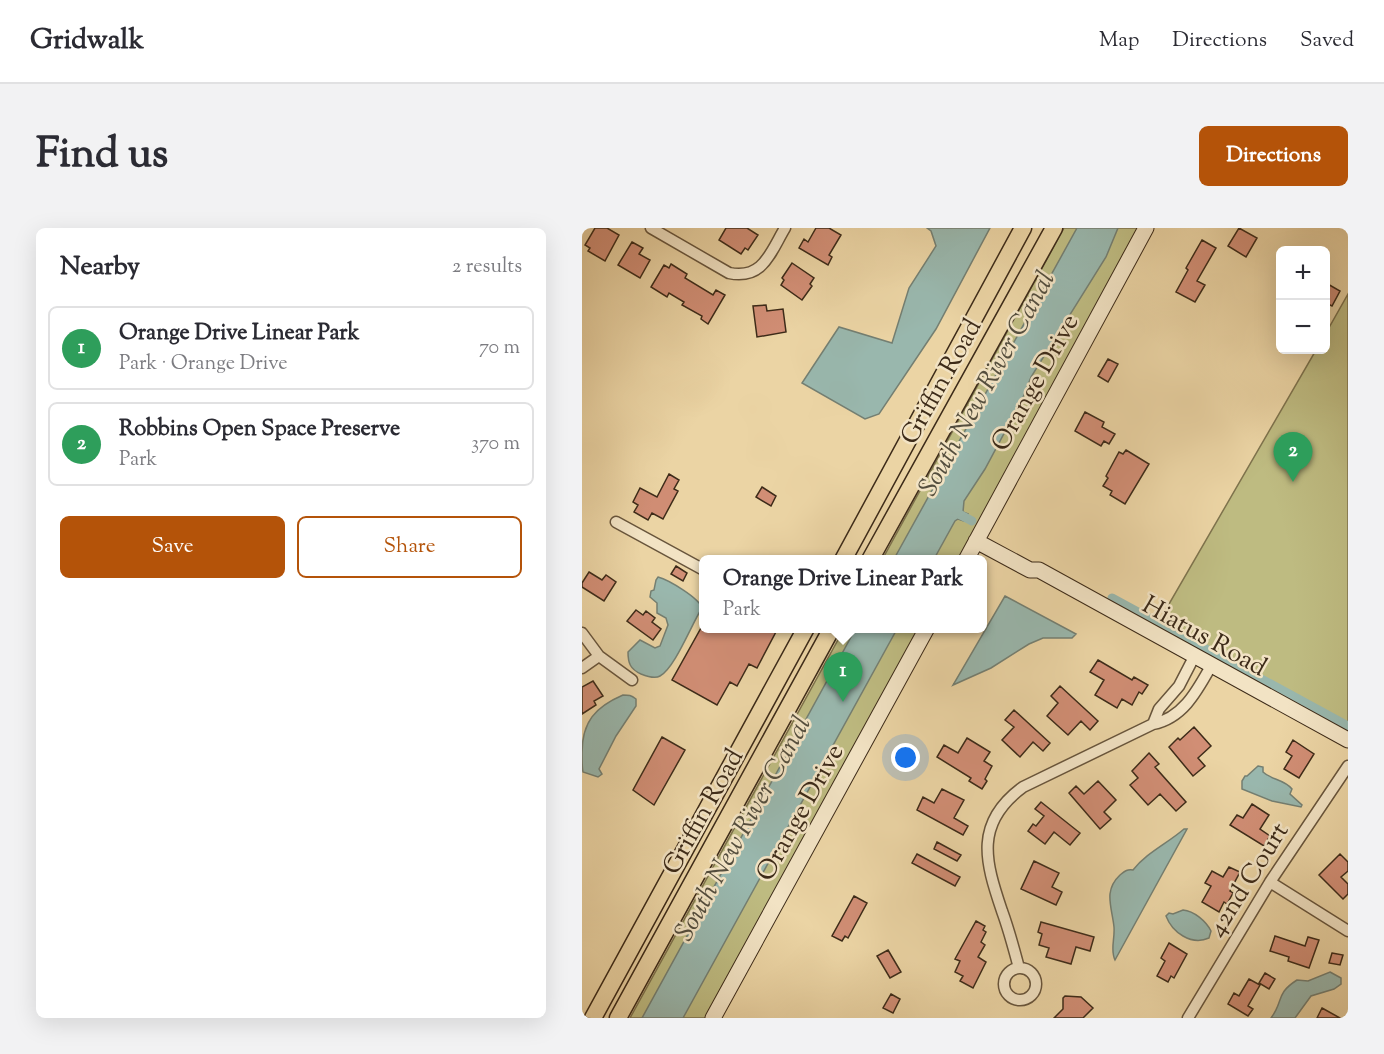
<!DOCTYPE html>
<html lang="en">
<head>
<meta charset="utf-8">
<style>
	:root { --surface:#fff; --page:#f2f2f3; --text:#2b2b33; --muted:#7c7c81; --line:#e1e1e2; --accent:#b45309 }
	body { margin:0; font-family:"Sorts Mill Goudy",serif; background:var(--page); color:var(--text) }
	.controls { position:absolute; right:18px; top:18px; display:grid; overflow:hidden; border-radius:9px; box-shadow:0 6px 24px #0002 }
	.controls button { width:54px; height:54px; display:grid; place-items:center; padding:0; border:0; border-bottom:2px solid var(--line); background:var(--surface); color:var(--text); font:30px sans-serif }
	.you { position:absolute; left:324px; top:530px; width:21px; height:21px; margin:-15px; border:4px solid #fff; border-radius:50%; background:#1a73e8; box-shadow:0 0 0 9px #1a73e833 }
	.badge { display:grid; place-items:center; width:39px; height:39px; border-radius:50%; background:var(--accent); color:#fff; font-size:20px; font-weight:700 }
	.pin { position:absolute; translate:-50% -50px; filter:drop-shadow(0 2px 3px #0008) }
	.pin::after { content:''; position:absolute; top:32px; width:21px; height:18px; background:inherit; clip-path:polygon(0 0,100% 0,50% 100%) }
	.popup { position:absolute; left:117px; top:327px; width:288px; height:78px; box-sizing:border-box; display:grid; place-content:center; border-radius:9px; background:var(--surface); filter:drop-shadow(0 2px 4px #0005); font-size:20px; white-space:nowrap; color:var(--muted) }
	.popup b { font-size:22px; color:var(--text) }
	.popup::after { content:''; position:absolute; left:50%; top:100%; margin-left:-12px; border:12px solid transparent; border-top-color:var(--surface) }
	.list { margin:0; padding:0; list-style:none }
	h2 { display:flex; justify-content:space-between; align-items:center; height:78px; margin:0; padding:0 24px; font-size:26px }
	h2 small { font-size:20px; font-weight:400; color:var(--muted) }
	.list li { display:grid; grid-template-columns:39px 1fr auto; gap:18px; align-items:center; box-sizing:border-box; height:84px; margin:0 12px 12px; padding:0 12px; border:2px solid var(--line); border-radius:9px }
	.list b { display:block; font-size:22px; white-space:nowrap }
	.list p { margin:0; font-size:20px; white-space:nowrap; color:var(--muted) }
	.list em { font-size:20px; font-style:normal; color:var(--muted) }
	.actions { display:flex; gap:12px; padding:18px 24px }
	.actions a { flex:1; padding:14px 0; border:2px solid var(--accent); border-radius:9px; text-align:center; font-size:21px; color:var(--accent) }
	.actions .main { background:var(--accent); color:#fff }
	.map { position:relative; flex:none; width:766px; height:790px; overflow:hidden; border-radius:9px }
	header { display:flex; align-items:center; gap:36px; box-sizing:border-box; height:84px; padding:0 30px; background:var(--surface); border-bottom:2px solid var(--line) }
	header strong { font-size:28px }
	nav { display:flex; gap:33px; margin-inline-start:auto; font-size:21px }
	.intro { display:flex; align-items:center; justify-content:space-between; box-sizing:border-box; height:144px; padding:0 36px }
	h1 { margin:0; font-size:42px }
	.button { padding:15px 27px; border-radius:9px; background:var(--accent); color:#fff; font-size:21px; font-weight:700 }
	main { display:flex; gap:36px; padding:0 36px }
	aside { flex:1; background:var(--surface); border-radius:9px; box-shadow:0 6px 24px #0002 }
	.map>svg:first-child { display:block }
	.green { fill:#bebb81; stroke:#7e734d; stroke-width:1.5 }
	.water { fill:#99b7ad; stroke:#747f72; stroke-width:1.5 }
	.lines { fill:none; stroke-linecap:round; stroke-linejoin:round }
	.canal { stroke:#99b7ad; stroke-width:9 }
	.building { fill:#d18e75; stroke:#3d2b19; stroke-width:1.5 }
	.street-casing { stroke:#68553c; stroke-width:13 }
	.secondary-casing { stroke:#3d2b19; stroke-width:17 }
	.primary-casing { stroke:#3d2b19; stroke-width:19 }
	.street { stroke:#f2e3c4; stroke-width:10 }
	.secondary { stroke:#f2e3c4; stroke-width:15 }
	.primary { stroke:#ebd4a4; stroke-width:16 }
	.labels { text-anchor:middle; stroke-width:5; stroke-linejoin:round; paint-order:stroke }
	.street-label { font-size:26px; fill:#3d2b19; stroke:#f2e3c4 }
	.water-label { font-size:27px; font-style:italic; fill:#544e3e; stroke:#f2e3c4 }
</style>
</head>
<body>
<header>
<strong>Gridwalk</strong>
<nav><a>Map</a><a>Directions</a><a>Saved</a></nav>
</header>
<div class="intro"><h1>Find us</h1><a class="button">Directions</a></div>
<main>
<aside>
<h2>Nearby<small>2 results</small></h2>
<ul class="list">
<li><span class="badge" style="background:#2e9e5b">1</span><div><b>Orange Drive Linear Park</b><p>Park · Orange Drive</p></div><em>70 m</em></li>
<li><span class="badge" style="background:#2e9e5b">2</span><div><b>Robbins Open Space Preserve</b><p>Park</p></div><em>370 m</em></li>
</ul>
<div class="actions"><a class="main">Save</a><a>Share</a></div>
</aside>
<div class="map">
<svg width="766" height="790" viewBox="0 0 766 790">
	<rect width="100%" height="100%" fill="#ebd4a4"/>
	<filter id="stains"><feTurbulence type="fractalNoise" baseFrequency=".00333" numOctaves="4"/><feColorMatrix values="0 0 0 0 .2 0 0 0 0 .09 0 0 0 0 .02 0 0 0 .5 -.17"/></filter>
	<radialGradient id="worn" r=".72"><stop offset=".6" stop-color="#630" stop-opacity="0"/><stop offset="1" stop-color="#630" stop-opacity=".3"/></radialGradient>
	<!-- green -->
	<path class="green" d="M482,0H559L377,331L300,332Z
		M766,66V497L576,395L734,122H744V105Z
		M262,401H339L126,790H48Z"/>
	<!-- water -->
	<path class="water" d="M345,0H408L354,101L297,186L283,191L220,155L257,99L310,115L327,60L354,18L349,3Z
		M495,0H536L524,29L449,149L440,172L403,241L382,273L381,284L386,286L382,293L376,291L373,293L352,331H312Z
		M76,349C87,352 117,370 120,380C110,395 93,440 78,448C73,451 64,448 59,446C48,441 46,435 46,424L58,412L73,420L78,418L86,397L84,390L75,385V375L68,369L69,363L72,362L74,352Z
		M423,368L494,406L490,410H461L447,416L409,440L371,457Z
		M274,400L315,401L101,790H60Z
		M41,467C47,467 49,467 54,471V478L34,508L17,541L20,546L16,549L1,544C0,539 0,532 0,525C0,494 13,479 41,467Z
		M676,538L681,539V544C689,552 702,551 710,561L708,566L720,577L719,579L690,573L660,561V553L663,548H665Z
		M602,601H605L533,732C528,722 533,711 532,699C530,679 521,663 538,647C543,643 545,641 551,642C564,625 586,615 602,601Z
		M601,682C612,683 624,693 629,703L627,710C609,718 590,704 584,688L587,685L591,686Z
		M748,744L759,750V756L752,761L729,768L713,790H689C702,773 693,766 715,752L726,753Z"/>
	<g class="lines">
		<!-- canal -->
		<path class="canal" d="M375,285L390,293
			M530,370L766,498"/>
	</g>
	<!-- building -->
	<path class="building" d="M13,0H25L37,7L23,33L6,23L8,20L3,17Z
		M144,0H165L176,7L166,22L163,20L159,26L137,12Z
		M234,0H247L259,7L247,27L250,29L246,37L217,20L222,11L226,14Z
		M657,0L675,10L664,29L646,18Z
		M620,12L634,20L615,53L623,57L613,74L594,64L606,42L604,40Z
		M50,14L61,20L57,26L68,32L58,50L36,37Z
		M210,35L232,50L228,56L230,58L220,72L199,57L202,52L200,50Z
		M89,36L105,46L103,50L131,67L134,62L143,67L126,96L119,91L120,88L100,77L102,74L87,65L85,69L69,59L82,37L87,40Z
		M744,55L758,63L750,78L744,75Z
		M184,77L185,83L201,81L204,104L175,109L171,78Z
		M526,131L536,136L526,154L516,148Z
		M503,184L522,194L520,199L533,206L527,216L522,213L519,218L493,203Z
		M544,222L567,236L543,276L528,267L530,263L521,258L526,250L524,248L537,224L541,226Z
		M87,246L97,252L92,261L96,263L81,291L70,285L66,292L52,284L56,277L51,274L58,260L75,269Z
		M180,259L194,268L189,278L174,269Z
		M94,338L105,345L101,353L89,346Z
		M7,344L20,352L24,347L34,354L22,373L0,359V355Z
		M54,382L61,387L64,383L73,390L70,394L79,401L71,412L45,393Z
		M119,400H196L175,440L167,436L155,458L148,454L135,477L90,452Z
		M516,432L550,452L552,449L566,457L560,466L557,464L550,477L540,471L535,480L513,467L522,452L508,444Z
		M11,453L21,468L12,473L14,477L0,486V459Z
		M478,458L516,493L508,502L499,493L486,507L465,488L476,475L469,468Z
		M432,482L468,515L461,523L451,514L438,529L420,512L432,499L423,492Z
		M612,499L629,518L616,530L623,538L611,548L587,519L596,510L598,512Z
		M80,509L103,522L72,577L51,562Z
		M385,510L408,524L402,533L410,538L403,551L405,553L400,561L387,553L389,550L355,529L362,517L376,525Z
		M711,512L732,526L717,550L702,541L710,528L704,524Z
		M567,525L577,536L573,539L604,574L594,583L578,566L566,577L548,557L556,550L550,543Z
		M516,553L534,572L522,584L529,591L518,601L487,565L494,558L502,566Z
		M360,561L382,572L372,590L386,598L381,607L335,582L341,569L352,575Z
		M459,574L498,605L488,617L472,604L463,616L446,603L451,596L454,598L462,588L453,581Z
		M670,576L687,587L678,601L688,608L682,618L648,597L655,587L661,590Z
		M355,614L379,627L375,633L352,621Z
		M335,626L378,649L373,658L330,635Z
		M758,626L766,634V643L759,649L766,656V666L761,671L737,647Z
		M452,633L477,645L470,659L480,664L474,677L439,661Z
		M647,639L658,644L648,663L651,665L645,676L642,674L637,684L620,674L629,658L623,655L630,643L641,649Z
		M272,668L285,675L266,710L263,708L260,713L250,708Z
		M394,693L403,698L401,702L404,704L399,714L403,717L396,729L404,734L391,760L378,753L381,748L373,744L378,733L373,731Z
		M459,694L512,709L508,723L494,719L489,736L464,729L467,720L457,717L460,706L456,704Z
		M693,708L723,718L726,709L737,712L727,740L706,733L707,729L688,723Z
		M587,715L605,726L592,750L589,748L586,754L575,748L583,733L579,730Z
		M306,722L319,744L308,750L295,728Z
		M750,725L761,727L758,737L747,735Z
		M683,745L693,751L687,761L677,755Z
		M667,751L678,757L666,778L671,781L666,788L646,776L652,765L657,768Z
		M309,766L318,771L311,785L301,780Z
		M483,768L499,769L511,780L501,790H472L481,781V770Z
		M740,780L758,790H735Z"/>
	<g class="lines">
		<!-- street casing -->
		<g class="street-casing">
			<path id="street" d="M69,0L147,45C181,52 188,25 203,0
				M34,294L122,342
				M0,405L17,428L50,452
				M0,440L17,428
				M571,496L577,481L597,458L612,429
				M688,654L766,703
				M422 756a16 16 0 1 1 32 0a16 16 0 1 1-32 0Z
				M437,740C432,721 427,702 420,683C403,633 392,595 441,559L571,496C601,490 615,463 629,438
				M606,790L688,654L766,538"/>
		</g>
		<!-- secondary casing -->
		<g class="secondary-casing">
			<path id="secondary" d="M394,313L448,342H457L766,512
				M384,332L564,0
				M131,790L345,400"/>
		</g>
		<!-- primary casing -->
		<g class="primary-casing">
			<path id="primary" d="M261,332L441,0
				M288,332L472,0
				M11,790L224,400
				M36,790L250,400"/>
		</g>
		<!-- street -->
		<use href="#street" class="street"/>
		<!-- secondary -->
		<use href="#secondary" class="secondary"/>
		<!-- primary -->
		<use href="#primary" class="primary"/>
	</g>
	<g class="labels">
		<!-- street labels -->
		<g class="street-label">
			<text transform="translate(358 153) rotate(-61)" y="9">Griffin Road</text>
			<text transform="translate(452 154) rotate(-61)" y="9">Orange Drive</text>
			<text transform="translate(623 407) rotate(29)" y="9">Hiatus Road</text>
			<text transform="translate(120 583) rotate(-61)" y="9">Griffin Road</text>
			<text transform="translate(217 584) rotate(-61)" y="9">Orange Drive</text>
			<text transform="translate(665 651) rotate(-58)" y="9">42nd Court</text>
		</g>
		<!-- water labels -->
		<g class="water-label">
			<text transform="translate(404 155) rotate(-61)" y="9">South New River Canal</text>
			<text transform="translate(160 600) rotate(-61)" y="9">South New River Canal</text>
		</g>
	</g>
	<rect width="100%" height="100%" filter="url(#stains)"/>
	<rect width="100%" height="100%" fill="url(#worn)"/>
</svg>
<div class="controls">
<button>+</button>
<button>−</button>
</div>
<div class="you"></div>
<div class="pin badge" style="left:261px;top:474px;background:#2e9e5b">1</div>
<div class="popup"><b>Orange Drive Linear Park</b>Park</div>
<div class="pin badge" style="left:711px;top:254px;background:#2e9e5b">2</div>
</div>
</main>
</body>
</html>
